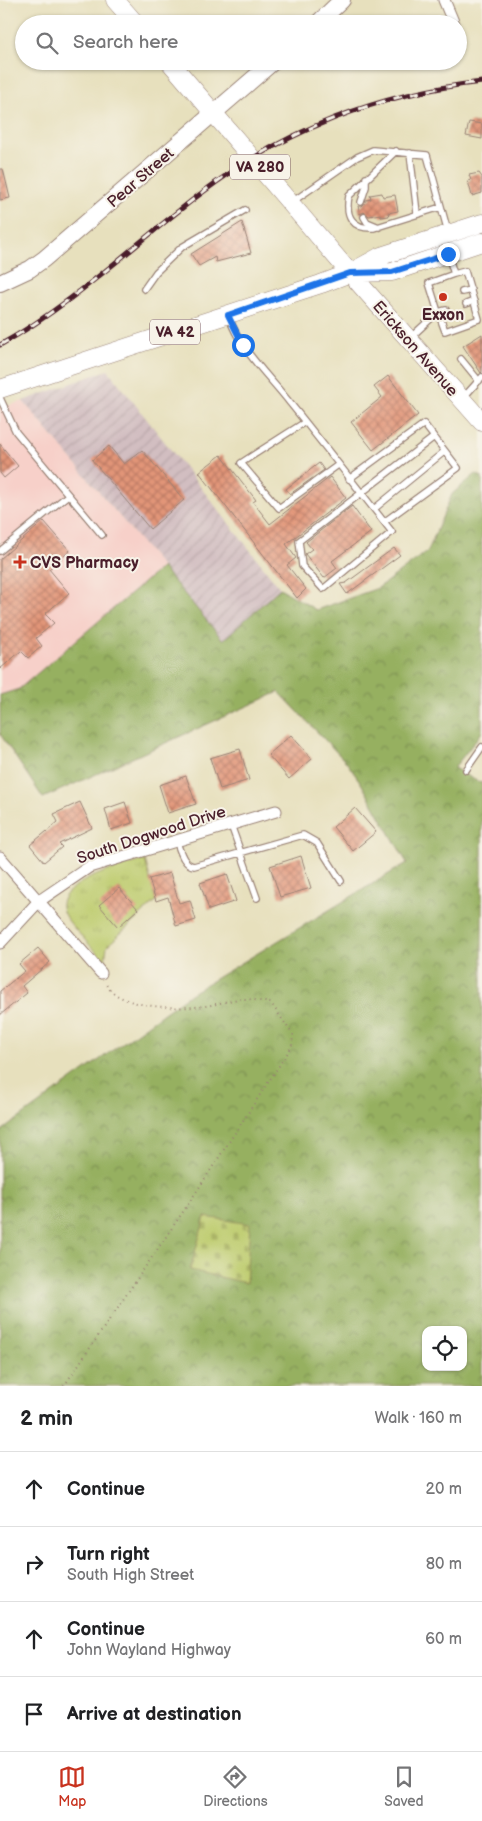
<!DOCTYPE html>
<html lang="en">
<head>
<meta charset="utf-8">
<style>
	:root { --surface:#fff; --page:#f2f2f2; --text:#202124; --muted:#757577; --line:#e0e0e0; --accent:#c8321e }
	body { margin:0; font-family:"Balsamiq Sans",sans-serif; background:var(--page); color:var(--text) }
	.controls { position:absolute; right:15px; bottom:15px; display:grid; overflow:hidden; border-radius:10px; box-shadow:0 1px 4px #0004 }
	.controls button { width:45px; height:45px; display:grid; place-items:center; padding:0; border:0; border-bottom:1px solid var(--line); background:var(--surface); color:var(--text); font:25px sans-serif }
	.stop { position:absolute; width:15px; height:15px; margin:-11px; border:4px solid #1a73e8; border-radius:50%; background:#fff }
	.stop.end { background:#1a73e8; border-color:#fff; box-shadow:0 1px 5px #0008 }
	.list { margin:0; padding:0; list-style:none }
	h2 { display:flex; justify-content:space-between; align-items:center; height:65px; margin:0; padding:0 20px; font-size:21px }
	h2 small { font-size:16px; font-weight:400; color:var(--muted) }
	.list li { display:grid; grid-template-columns:32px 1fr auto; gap:15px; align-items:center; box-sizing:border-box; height:75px; padding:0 20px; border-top:1px solid var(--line) }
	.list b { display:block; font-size:19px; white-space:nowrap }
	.list p { margin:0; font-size:16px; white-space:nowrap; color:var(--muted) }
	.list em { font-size:16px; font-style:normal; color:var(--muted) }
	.icon { flex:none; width:28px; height:28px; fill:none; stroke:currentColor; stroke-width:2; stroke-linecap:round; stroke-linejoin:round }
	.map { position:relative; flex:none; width:482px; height:1386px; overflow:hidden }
	.search { position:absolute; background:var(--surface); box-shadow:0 1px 4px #0004; left:15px; right:15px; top:15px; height:55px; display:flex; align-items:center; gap:12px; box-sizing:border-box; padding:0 18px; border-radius:28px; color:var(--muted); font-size:19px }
	.sheet { height:365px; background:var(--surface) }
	nav { display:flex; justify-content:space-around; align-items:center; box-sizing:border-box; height:70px; border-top:1px solid var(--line); background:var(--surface); font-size:14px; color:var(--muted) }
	nav a { display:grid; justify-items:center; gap:2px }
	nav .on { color:var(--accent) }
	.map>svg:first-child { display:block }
	.built { fill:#f7d0c9 }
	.industrial { fill:url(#industrial-furrows) }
	.grass { fill:url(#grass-tufts); stroke:#84764c }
	.forest { fill:url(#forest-crowns); stroke:#706846; fill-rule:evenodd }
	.cemetery { fill:url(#cemetery-stones); stroke:#84764c }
	.building { fill:url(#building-cross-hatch) }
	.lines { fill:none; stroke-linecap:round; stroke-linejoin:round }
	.lane-casing { stroke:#988074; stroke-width:8 }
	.street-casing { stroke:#988074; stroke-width:13 }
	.secondary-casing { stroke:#988074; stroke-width:18 }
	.primary-casing { stroke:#988074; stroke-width:19 }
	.path { stroke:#988074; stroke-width:2; stroke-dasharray:1 4; stroke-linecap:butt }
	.lane { stroke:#fff; stroke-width:5.5 }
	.street { stroke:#fff; stroke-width:11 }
	.secondary { stroke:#fff; stroke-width:16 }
	.primary { stroke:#fff; stroke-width:18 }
	.rail-casing { stroke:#4a1f2b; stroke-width:5 }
	.rail { stroke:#f7f3e8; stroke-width:3; stroke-dasharray:9; stroke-linecap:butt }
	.route { stroke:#1a73e8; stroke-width:6 }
	.poi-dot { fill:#c8321e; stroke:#f7f3e8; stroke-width:2 }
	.labels { text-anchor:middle; stroke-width:4; stroke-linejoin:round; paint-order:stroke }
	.shield { fill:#f7f3e8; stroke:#7e5f64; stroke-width:1 }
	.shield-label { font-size:15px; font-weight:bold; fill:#4a1f2b }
	.street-label { font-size:16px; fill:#4a1f2b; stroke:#f7f3e8 }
	.poi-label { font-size:16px; font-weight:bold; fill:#4a1f2b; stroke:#f7f3e8 }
</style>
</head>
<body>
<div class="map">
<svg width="482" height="1386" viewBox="0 0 482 1386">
	<defs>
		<pattern id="industrial-furrows" width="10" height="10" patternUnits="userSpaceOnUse" patternTransform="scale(1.25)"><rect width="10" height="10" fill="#d2bec1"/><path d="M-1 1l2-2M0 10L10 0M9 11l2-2" fill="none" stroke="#b6a3a6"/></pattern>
		<pattern id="grass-tufts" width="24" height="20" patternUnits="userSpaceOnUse" patternTransform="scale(1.25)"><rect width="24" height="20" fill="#becc6e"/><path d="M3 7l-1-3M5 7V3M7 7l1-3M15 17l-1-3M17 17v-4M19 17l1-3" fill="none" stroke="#a5af5f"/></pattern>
		<pattern id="forest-crowns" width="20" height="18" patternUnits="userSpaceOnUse" patternTransform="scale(1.25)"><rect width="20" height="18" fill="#96b061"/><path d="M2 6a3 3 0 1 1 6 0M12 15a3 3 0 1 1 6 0" fill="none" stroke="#7c8f50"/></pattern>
		<pattern id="cemetery-stones" width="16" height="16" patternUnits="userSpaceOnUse" patternTransform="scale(1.25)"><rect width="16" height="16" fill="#becc6e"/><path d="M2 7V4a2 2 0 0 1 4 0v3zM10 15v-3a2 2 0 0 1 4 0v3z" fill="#a5af5f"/></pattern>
		<pattern id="building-cross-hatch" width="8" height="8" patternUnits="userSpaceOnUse" patternTransform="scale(1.25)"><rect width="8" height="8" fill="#e29578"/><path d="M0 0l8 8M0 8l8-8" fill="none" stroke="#b97963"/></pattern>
	</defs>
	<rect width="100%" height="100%" fill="#f7f3e8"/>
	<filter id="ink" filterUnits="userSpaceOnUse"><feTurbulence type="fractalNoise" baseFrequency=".02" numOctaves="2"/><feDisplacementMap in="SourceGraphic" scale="10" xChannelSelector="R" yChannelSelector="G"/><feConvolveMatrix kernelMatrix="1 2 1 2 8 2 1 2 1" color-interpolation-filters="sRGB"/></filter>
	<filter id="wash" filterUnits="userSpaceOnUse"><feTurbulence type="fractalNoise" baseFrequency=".0096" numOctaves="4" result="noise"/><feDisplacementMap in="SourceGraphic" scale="20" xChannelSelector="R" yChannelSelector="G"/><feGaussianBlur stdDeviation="1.12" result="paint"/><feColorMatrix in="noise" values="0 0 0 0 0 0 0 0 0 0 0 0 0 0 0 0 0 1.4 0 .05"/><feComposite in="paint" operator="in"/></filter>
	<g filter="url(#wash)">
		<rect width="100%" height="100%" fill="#e7e0bd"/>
		<!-- built -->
		<path class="built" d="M23,401L162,567L19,689L0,695V408Z"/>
		<!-- industrial -->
		<path class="industrial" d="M108,370L280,588L223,640L23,401Z"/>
		<!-- grass -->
		<path class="grass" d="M145,860L156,901L107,946L105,961C94,949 71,927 64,914C48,883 127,865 145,860Z"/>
		<!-- forest -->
		<path class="forest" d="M476,474L482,477V732L454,768L480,783L482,782V1386H0V1132L190,994L407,863L361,783L347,763L279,692L43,798L0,734V695L19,689L162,567L223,640L280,588L316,610L378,588L428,551L452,494ZM426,1330H463V1367H426Z"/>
		<!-- cemetery -->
		<path class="cemetery" d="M205,1217L250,1224L246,1283L190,1270Z"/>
		<g id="blocks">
			<!-- building -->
			<path class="building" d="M469,122L482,124V139L466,136Z
				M0,169H3L10,198L0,200Z
				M479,173L482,177V193L472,196L468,181L471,180L469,175Z
				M382,193L383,197L395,195L398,211L388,213L389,216L381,217L380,214L369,216L364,212L360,214L358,206H362L366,200L371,199L370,195Z
				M242,222L251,253L216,262L215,257L199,266L191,254Z
				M482,334V372L481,373L463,346Z
				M388,376L418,415L373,450L351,422L382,397L374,387Z
				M0,444L18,466L4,478L0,473Z
				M109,446L124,464L142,450L184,500L150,529L92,460Z
				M221,455L256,500L253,502L270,524L330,477L346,498L286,544L296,558L287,565L306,589L297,598L199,472Z
				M319,463L324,470L290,494L286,489Z
				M352,506L371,532L332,561L337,568L324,578L305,554L312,549L306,542Z
				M44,521L70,551L49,569L69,593L45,614L54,623L36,638L42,646L28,658L21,651L0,669V559Z
				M394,548L400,555L347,594L340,584L346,583Z
				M291,735L312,759L289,779L268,755Z
				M240,749L249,780L220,789L210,758Z
				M186,776L196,804L168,813L159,785Z
				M80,802L92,828L59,844L62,847L44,862L30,845L58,822L54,814Z
				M125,802L132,823L111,830L105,809Z
				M355,808L376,832L353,851L333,827Z
				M301,856L311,888L280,897L270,866Z
				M170,873L179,903L190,900L196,920L176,926L168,897L156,901L149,879Z
				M227,874L236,901L209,910L200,883Z
				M119,888L138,909L118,927L99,905Z
				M38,948L50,962L22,986L27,993L0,1015V991L25,971L19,964Z"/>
		</g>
	</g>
	<g filter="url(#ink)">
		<use href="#blocks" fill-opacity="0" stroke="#988074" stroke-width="1"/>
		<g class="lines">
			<!-- lane casing -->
			<g class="lane-casing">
				<path id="lane" d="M396,151L349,196C345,216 352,229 374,228L441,207
					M410,153L417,213
					M292,202L357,157L373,150L427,155L448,232
					M361,202L366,187V178
					M364,217L367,222L379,227
					M144,289L156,272L182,247L245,210
					M462,292L471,290
					M466,304L474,301
					M446,310L438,312L445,331L479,319L465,271L454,274
					M229,317C240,350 269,376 290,403C325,446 358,489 392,532L323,589L302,566L299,541L434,437
					M410,338L438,312L429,283L454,274L448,255
					M461,359L479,381
					M0,398L16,432L102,535
					M463,398L482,377
					M305,422L241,463L279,508L338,465
					M349,479L424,424L458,468L384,522
					M374,509L445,451
					M0,551L68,495
					M466,770L482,747
					M231,825L257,898
					M176,840C180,850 183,865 194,866L303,835L317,843L341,881"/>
			</g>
			<!-- street casing -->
			<g class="street-casing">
				<path id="street" d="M444,0L454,24
					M0,857L101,973
					M0,943L39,901L89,867L276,811"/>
			</g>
			<!-- secondary casing -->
			<g class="secondary-casing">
				<path id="secondary" d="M317,24L342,0
					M0,283L30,269L44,259L274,61"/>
			</g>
			<!-- primary casing -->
			<g class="primary-casing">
				<path id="primary" d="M115,0L136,24
					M169,61L350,273L482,422
					M353,273L392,272L482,242
					M0,389L321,284L350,273L381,256L482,223"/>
			</g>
			<!-- path -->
			<path class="path" d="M64,1386L187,1206L292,1046L293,1035L271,1003C264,1002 256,1000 248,999C233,998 220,1004 206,1006C180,1009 117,1010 105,982"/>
			<!-- lane -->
			<use href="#lane" class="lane"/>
			<!-- street -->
			<use href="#street" class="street"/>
			<!-- secondary -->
			<use href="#secondary" class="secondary"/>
			<!-- primary -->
			<use href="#primary" class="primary"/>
			<!-- rail casing -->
			<g class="rail-casing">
				<path id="rail" d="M0,345C75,303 135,243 203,192C284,130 381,93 482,82"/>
			</g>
			<!-- rail -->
			<use href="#rail" class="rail"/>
		</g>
	</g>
	<g class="lines" filter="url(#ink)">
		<!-- route -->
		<path class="route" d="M243,345L228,315L350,273L392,272L448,254"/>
	</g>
	<!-- markers -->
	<g class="poi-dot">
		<circle cx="443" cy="297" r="5"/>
		<path d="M17.5 554.5h5v5h5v5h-5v5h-5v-5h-5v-5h5z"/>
	</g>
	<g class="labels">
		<!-- shield labels -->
		<g class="shield">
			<rect x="230" y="154.5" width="60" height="25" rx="4"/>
			<rect x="150" y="319.5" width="50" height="25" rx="4"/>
		</g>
		<g class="shield-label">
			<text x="260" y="172">VA 280</text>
			<text x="175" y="337">VA 42</text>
		</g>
		<!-- street labels -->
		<g class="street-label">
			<text transform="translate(140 177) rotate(-41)" y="6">Pear Street</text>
			<text transform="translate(416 348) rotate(49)" y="6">Erickson Avenue</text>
			<text transform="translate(151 834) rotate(-18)" y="6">South Dogwood Drive</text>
		</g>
		<!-- poi labels -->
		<g class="poi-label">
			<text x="443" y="320">Exxon</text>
			<text x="30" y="568" text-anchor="start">CVS Pharmacy</text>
		</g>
	</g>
</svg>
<div class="controls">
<button><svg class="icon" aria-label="locate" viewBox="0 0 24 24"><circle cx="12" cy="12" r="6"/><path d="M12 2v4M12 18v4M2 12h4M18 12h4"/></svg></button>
</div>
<div class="stop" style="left:243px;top:345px"></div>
<div class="stop end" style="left:448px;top:254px"></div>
<div class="search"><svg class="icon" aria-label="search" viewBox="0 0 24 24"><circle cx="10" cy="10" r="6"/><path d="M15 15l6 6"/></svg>Search here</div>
</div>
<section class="sheet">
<h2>2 min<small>Walk · 160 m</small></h2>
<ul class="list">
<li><svg class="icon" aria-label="ahead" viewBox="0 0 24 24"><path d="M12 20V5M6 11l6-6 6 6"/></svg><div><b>Continue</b></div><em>20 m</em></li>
<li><svg class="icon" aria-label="right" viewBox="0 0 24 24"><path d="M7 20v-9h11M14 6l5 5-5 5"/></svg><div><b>Turn right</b><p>South High Street</p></div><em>80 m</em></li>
<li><svg class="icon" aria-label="ahead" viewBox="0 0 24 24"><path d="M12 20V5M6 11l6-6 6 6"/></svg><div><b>Continue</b><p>John Wayland Highway</p></div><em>60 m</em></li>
<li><svg class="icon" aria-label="arrive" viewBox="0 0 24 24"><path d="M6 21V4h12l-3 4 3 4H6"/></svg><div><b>Arrive at destination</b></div></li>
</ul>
</section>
<nav>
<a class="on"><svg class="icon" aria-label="map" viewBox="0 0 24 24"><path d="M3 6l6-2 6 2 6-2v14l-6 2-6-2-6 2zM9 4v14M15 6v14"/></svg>Map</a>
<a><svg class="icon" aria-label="directions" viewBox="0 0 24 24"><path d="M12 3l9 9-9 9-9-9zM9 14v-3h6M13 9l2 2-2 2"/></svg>Directions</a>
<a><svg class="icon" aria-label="saved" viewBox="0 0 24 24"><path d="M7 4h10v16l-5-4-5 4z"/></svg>Saved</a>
</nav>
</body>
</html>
